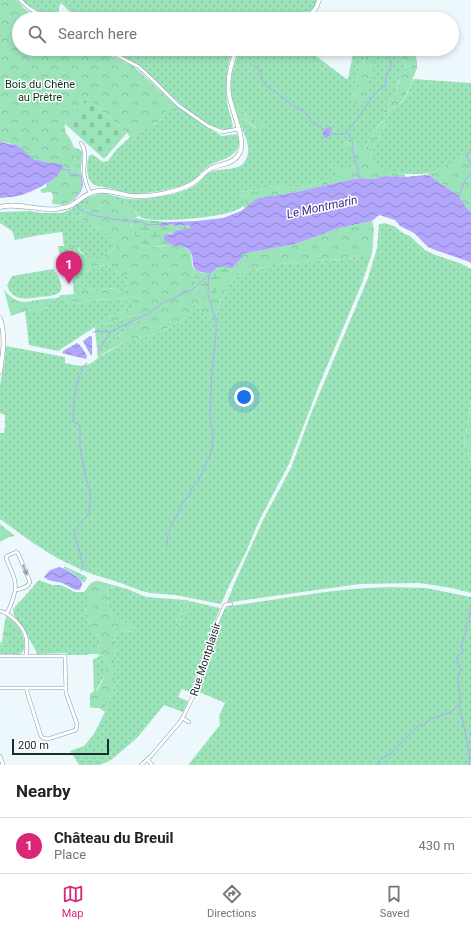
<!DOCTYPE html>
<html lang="en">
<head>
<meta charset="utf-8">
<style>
	:root { --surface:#fff; --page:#f2f2f2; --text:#222; --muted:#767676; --line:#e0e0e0; --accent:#db2777 }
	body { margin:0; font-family:Roboto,sans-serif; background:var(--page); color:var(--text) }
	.scale { position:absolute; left:12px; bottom:10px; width:97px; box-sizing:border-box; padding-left:4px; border:2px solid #202b2f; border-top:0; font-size:11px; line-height:14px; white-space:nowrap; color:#202b2f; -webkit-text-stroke:3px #fff; paint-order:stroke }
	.you { position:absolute; left:244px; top:397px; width:14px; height:14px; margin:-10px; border:3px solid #fff; border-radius:50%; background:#1a73e8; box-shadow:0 0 0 6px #1a73e833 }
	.badge { display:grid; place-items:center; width:26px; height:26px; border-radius:50%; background:var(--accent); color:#fff; font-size:13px; font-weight:700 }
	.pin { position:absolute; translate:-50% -33px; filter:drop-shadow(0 1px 2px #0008) }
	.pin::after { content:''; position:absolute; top:21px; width:14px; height:12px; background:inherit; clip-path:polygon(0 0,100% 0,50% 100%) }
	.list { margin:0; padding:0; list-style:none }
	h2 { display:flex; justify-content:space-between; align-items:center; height:52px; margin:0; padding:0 16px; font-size:17px }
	h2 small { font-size:13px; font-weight:400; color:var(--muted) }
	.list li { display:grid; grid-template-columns:26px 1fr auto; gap:12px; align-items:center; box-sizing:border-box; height:56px; padding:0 16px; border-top:1px solid var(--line) }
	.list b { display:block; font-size:15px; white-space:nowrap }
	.list p { margin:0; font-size:13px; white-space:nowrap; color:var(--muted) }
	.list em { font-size:13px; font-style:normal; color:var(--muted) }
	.icon { flex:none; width:22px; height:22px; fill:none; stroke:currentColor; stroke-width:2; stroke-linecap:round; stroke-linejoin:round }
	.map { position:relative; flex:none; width:471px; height:765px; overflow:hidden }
	.search { position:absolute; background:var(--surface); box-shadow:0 2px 6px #0003; left:12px; right:12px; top:12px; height:44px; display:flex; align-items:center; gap:10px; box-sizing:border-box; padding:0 14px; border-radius:22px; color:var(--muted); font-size:15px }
	.sheet { height:108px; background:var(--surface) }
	nav { display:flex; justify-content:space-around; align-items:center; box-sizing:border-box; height:56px; border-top:1px solid var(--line); background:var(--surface); font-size:11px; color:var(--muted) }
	nav a { display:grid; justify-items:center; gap:2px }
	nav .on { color:var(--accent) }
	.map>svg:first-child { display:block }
	.grass { fill:url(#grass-dots) }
	.forest { fill:url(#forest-crowns) }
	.wetland { fill:url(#wetland-marsh) }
	.cemetery { fill:url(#cemetery-stones) }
	.water { fill:url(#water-waves) }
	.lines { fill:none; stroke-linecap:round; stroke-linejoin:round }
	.stream { stroke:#b2a6fc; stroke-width:1 }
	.street-casing { stroke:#7f9ba6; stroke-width:4 }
	.secondary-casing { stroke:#7f9ba6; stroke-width:5 }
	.street { stroke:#fff; stroke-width:3 }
	.secondary { stroke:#fff; stroke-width:4 }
	.oneway { fill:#9ba0a1 }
	.labels { text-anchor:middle; stroke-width:3; stroke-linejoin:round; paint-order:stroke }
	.park-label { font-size:11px; fill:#05331e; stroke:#fff }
	.street-label { font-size:11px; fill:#202b2f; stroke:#fff }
	.water-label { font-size:12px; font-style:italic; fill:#43288a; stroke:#fff }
</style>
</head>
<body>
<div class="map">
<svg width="471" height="765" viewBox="0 0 471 765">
	<defs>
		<pattern id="grass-dots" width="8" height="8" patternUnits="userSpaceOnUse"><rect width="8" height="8" fill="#9be4ba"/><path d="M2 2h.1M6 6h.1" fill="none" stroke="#85c4a0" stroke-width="1.8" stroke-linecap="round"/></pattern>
		<pattern id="forest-crowns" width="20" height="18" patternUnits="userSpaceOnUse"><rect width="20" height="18" fill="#9be4ba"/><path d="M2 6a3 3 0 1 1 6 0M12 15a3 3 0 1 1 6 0" fill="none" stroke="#85c4a0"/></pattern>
		<pattern id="wetland-marsh" width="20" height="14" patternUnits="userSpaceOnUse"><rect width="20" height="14" fill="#9be4ba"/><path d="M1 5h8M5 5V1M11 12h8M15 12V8" fill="none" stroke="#85c4a0"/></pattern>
		<pattern id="cemetery-stones" width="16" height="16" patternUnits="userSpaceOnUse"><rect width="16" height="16" fill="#9be4ba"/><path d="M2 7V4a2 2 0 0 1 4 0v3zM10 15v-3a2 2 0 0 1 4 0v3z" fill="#85c4a0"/></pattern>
		<pattern id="water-waves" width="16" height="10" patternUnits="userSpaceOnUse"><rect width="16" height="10" fill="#b2a6fc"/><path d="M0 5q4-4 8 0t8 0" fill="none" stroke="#9087cc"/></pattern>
	</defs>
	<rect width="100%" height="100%" fill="#edf8fd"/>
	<!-- grass -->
	<path class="grass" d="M22,0H317C312,15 303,17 289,19H77L61,3C58,9 59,12 57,19H51L28,5Z
		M109,49H234C226,64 225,85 227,102C228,110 232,118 233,127C210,142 158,80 141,67C132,60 120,55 109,49Z
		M241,49H307L345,78L348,79L354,49H365V56L363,65L358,71L357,84L352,97L360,104L370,74L373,52L372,49H407L410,53L402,50L400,54L407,67L398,81L397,93L391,98L385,114C391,109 402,104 406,97C409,91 409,84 414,79L471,83V151C460,158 446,168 433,172C422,176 388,174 378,168C374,165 371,162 370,156L374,147L375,143L377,141L386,124L385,120C376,124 370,141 365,149C358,146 353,141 345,143L352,150L356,161L357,166C345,170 342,170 330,165L342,175L309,186L296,188L286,186L267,187L259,190L241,192V196L247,198C246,201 245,205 243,206C232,218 163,222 147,219C137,217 139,215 132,210C126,205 117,202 110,198L111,195C117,196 124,199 129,199C147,201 184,194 197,184C201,181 204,175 209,173C219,167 239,172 245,161C253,148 244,136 240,124L244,119L255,128L264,124C254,122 247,116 240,109H235C234,104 232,99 231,93C230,79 234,61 241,49Z
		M173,103L183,111L202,124L222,136L237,134C238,137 239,141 239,143C237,159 219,159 209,166C200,171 197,180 188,184C178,188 142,195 131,194C123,192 115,189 107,188C102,186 94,187 91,182C86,176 86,163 89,156L92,154L103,162L108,161L116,150L130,137L149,126L158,123Z
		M74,147L82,151V157L81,170L75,165Z
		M86,198V208L84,216L76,215L71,216L82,219L103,230L114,242L116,247L98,260C90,260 81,254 78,247L72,254L74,265L84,273C89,272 91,267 95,266C101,264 109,267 115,267L119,277L128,273L131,275L127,283L125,291L122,293L118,291L115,288C105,289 91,293 83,286L81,288L80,295L74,294L71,267H62L58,246H64L62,232L40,235L15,240L12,231L0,223V212L30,211L42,213H62L71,209L77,204Z
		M385,223L394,226L403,233L410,236L425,250L433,254L462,264L471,269V400L468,423L464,443L467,448L471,464V593L452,588L419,583L360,584L231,602H227L235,582L263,520L291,468L310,416L368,278L377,248L379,224Z
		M372,253L362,283L320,383L289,464L259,521L246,552L230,584L221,604L175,595L150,593L142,591L115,581L95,575L82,570L57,558L33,543L0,519V433H4L5,426V415L0,413V385L5,359L6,346L65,357V363C80,366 85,369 98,358L95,329L99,326L138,314L146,320L139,325L133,326L119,335L102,352L98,358L128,340L152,335L164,330L192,314V304L206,315L212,323L218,308L228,286L237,277L249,270H256L277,264L341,259Z
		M53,269C59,276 68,292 54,295C49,297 44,296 39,297C32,298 23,300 17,297C12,295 9,291 7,285L12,276Z
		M61,295H64L66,304L74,301L80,304L93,300L133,298L136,301L134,308L109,316L95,327L58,351L29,345L25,311L44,309L48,308L44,299L58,298Z
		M64,566L87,577L86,580L84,583L78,577L64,568Z
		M39,580L52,585H61L75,592H84L87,593L89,597L90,604L85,611C87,623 96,632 101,642L96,649H90V654L86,655H67V653L37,654L35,649L29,639L25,630L14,615L13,609Z
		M110,587L117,589H127L146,597L186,600L176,622V629L183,617L190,601L220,608L200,661L197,673L196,682L192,693L182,689L178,697L188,701L183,712L164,705L137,738L111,760L100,765H79L70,751L84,746L94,734L105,712L114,687V657L117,642L114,637L118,629C123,629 127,632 132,632L134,629C132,627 127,623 124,622C122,621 119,621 117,621C109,617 106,602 109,595L107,590L108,588Z
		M390,587L426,588L471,597V765H188L220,725L219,716L225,703L199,692L204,666L224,610L230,606C283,599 336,588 390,587Z
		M6,616C15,622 23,630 24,641C25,646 25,649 22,653L19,654H0V645H2L7,629L4,626Z
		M100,655L104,656L107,665L106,672L96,691H94L93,659L97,658Z"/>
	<!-- forest -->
	<path class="forest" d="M0,0H17L25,9L40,19H19V49H97L133,66L152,83L173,103L158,123L149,126L130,137L127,133L87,98L65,124C63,133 71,137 73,145C75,151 75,158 75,164L81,170L83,185L80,192L71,202L63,205L52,204L53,195L51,192L42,193L40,190L46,187L48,182L57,175L51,163L33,159L9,143L0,142Z
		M365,49H372C378,63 365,90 360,104L354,102L353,100L352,97L357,84L358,71L363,65L365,56Z
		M402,50L415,55L417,61V68L405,98L398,105L384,114V110L387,108L391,98L397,93C398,83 399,74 407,67L400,54Z
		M235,109H240C247,116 254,122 264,124L267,130C257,132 252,124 244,119L240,124Z
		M385,120L386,124L377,141L375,143L374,147L370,156C374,173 391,170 404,174L406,177L384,176L375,179L360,178L349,180L292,193L259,198L245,208L243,206L247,198L236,194L241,192L259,190L267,187L286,186L296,188L309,186L341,175L329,165C342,169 344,170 357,166L356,161L352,150L345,147V143C353,141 358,146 365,149C370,140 375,126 385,120Z
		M471,151V212L466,207L459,196L430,176L425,175L436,171Z
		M105,193L111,195V198C122,202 130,207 138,216L132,220L131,225L134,235L141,244L149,247H160L170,244L182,246L187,249L191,253L192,265L194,269L197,293L220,287L232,268L242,258V254L295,244L339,228L372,221L374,230L372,253L341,259L277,264L256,270H249L237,277L228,286L218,308V324L212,323L206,315L192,304V314L164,330L152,335L128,340L103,354L99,360L98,358C106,346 119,334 131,327C137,324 140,324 146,320L141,318L138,314L99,326L95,329V327L109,316L134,308L135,301L132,298L93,300L80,304L74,301L66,304L64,295L74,294L80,295L81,287L83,286C91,293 106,289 115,288L118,291L122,293L125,291L127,283L130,276L128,274L124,276L121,279L119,277L115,267C109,267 101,264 95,266C91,267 89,272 84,273L74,265L71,246L74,245C78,247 78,250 81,253C85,256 93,260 98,260L116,247L114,242L103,230L82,219L70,216L76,215L84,216L86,208V198L98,194Z
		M4,290C18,306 24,302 44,299L49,307L44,309L25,311L11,316Z
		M471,400V478V464L467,448L464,443L468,423Z
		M0,524L15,536L9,537L0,542Z
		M95,581H99L127,589H117L111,587L108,588L107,590L109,595C106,602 109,617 117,621C118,621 123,621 124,622C127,623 132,627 134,629L132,632C127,632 123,629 118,629L114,637L117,642L114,657V687L105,712L99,708H93L90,707V694L94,691H97L98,689C104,677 109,670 104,656L97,654H90V649H96L101,642C96,632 87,623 85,611C90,604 92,597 84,592L91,583Z
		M186,600L190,601L183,617L175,631L176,622Z
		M4,626C11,633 9,636 5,643L0,645V643L2,642Z"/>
	<!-- wetland -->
	<path class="wetland" d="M136,218L146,220L169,222L162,224V227L171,224L176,226L189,225L191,227C187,230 183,229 178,230C175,231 174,233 171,233C166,235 166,233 163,238L167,240L170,244C162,246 149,250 141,244C139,243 136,238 135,236C132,231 131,226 132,220Z
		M225,266L228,268H232C225,279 216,300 200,298L197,293L194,269L202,273Z"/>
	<!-- cemetery -->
	<path class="cemetery" d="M87,98L127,133L104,159L65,124Z"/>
	<!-- water -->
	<path class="water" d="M329,127H331C333,132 329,137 325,138L323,136C322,132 325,128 329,127Z
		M0,142L15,145L22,149L33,159L51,163L62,164C64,178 34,191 22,195C15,197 7,197 0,198Z
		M425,175L430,176L459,196L466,207L471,212V263L467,261L435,250L428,247L414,233L400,226L395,220L379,215L372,221L339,228L295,244L242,254V258L232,268H228L225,266L217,268L210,273C183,272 199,259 188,249C183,245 175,247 170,244C167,243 166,240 163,238C166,233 166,235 171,234C173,233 175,231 178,230C183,229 187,230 191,227L189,225L176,226L171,224L162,227L160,225L162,223L169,222L197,221L223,218L241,211L258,198L292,193L349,180L360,178L375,179L384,176L406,177Z
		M90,336L92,337V354L91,356L83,341Z
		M77,343C81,345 85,352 87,356L86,359L62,353L63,351Z
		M59,567C64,568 67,570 71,573C78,577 87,582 79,590C72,590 68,585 62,583C55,581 49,582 44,577L50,570Z"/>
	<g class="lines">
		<!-- stream -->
		<path class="stream" d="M250,63L261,71V78L267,86L298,109L304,111L307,114L310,121L312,122L325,130
			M329,133C334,135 340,135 345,133C352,129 368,102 375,94L377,91L385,86L386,76L391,67V61L387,54
			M347,133C351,138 354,142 352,148L360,178
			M471,152L467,154V156L471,167
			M61,169L69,170L71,176L77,175L81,176C84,188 81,192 73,201L74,202
			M459,196L465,180L471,174
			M76,205L79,209L91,215L119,220L142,222L148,225L162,224
			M93,332L102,331L109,332
			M98,352L110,332L145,315C151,314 151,312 154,309L159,306L161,304L182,294L192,290L210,274
			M167,546L168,534L172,524L178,514L183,502L189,496L192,488L199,480L212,450L213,430L210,419L212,370L216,334V321L208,295V282L210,272
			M81,571L83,565L74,531L89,513L90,506V492L86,478L80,448V425L73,422L74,398L79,376L81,373L82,367L87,363
			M459,707C463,722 471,750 469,765
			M377,765L381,759L392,753L419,725H424L430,719L437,717L453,711L457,706H459C461,700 460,691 458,686L459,684C457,678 459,675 461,669L458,664L457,657L463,651L461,646L467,628L465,625L469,621V612L471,609"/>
		<!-- street casing -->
		<g class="street-casing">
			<path id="street" d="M20,0L29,8L47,19
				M105,49L139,67L153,80L178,105L208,126L222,132L238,129
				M81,143C88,152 83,164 84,174C85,181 87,187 90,193
				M0,611C11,614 23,626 26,637C27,643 27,650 26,656
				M7,613C11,606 17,590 15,582C14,574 9,566 6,558L7,556L16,552L18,553L30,582C28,588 20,589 15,590
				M0,656H65L66,693L77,724L76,730L48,739L43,738L41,736L27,692V688
				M0,688H66
				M182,718L189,722
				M0,756L3,765
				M147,759L152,765
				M141,765L151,756L180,722L185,713L196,690L199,681L202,662L216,625L225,605L231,604"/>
		</g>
		<!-- secondary casing -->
		<g class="secondary-casing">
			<path id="secondary" d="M303,19C312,15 317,9 319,0
				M0,207C16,202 39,211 57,209C62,208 68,207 72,205C81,200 87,192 98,191C110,189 123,196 134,196C151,197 179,192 193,183C200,179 205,171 212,168C222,163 234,165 240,152C246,140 231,109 229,94C227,79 231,63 237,49
				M0,318C6,337 3,354 0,372"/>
		</g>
		<!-- street -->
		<use href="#street" class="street"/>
		<!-- secondary -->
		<use href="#secondary" class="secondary"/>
	</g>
	<!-- one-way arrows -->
	<defs><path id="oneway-solid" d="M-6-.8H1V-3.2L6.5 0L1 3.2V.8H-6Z"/></defs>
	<use class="oneway" href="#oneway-solid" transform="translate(25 570) rotate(69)"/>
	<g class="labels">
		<!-- park labels -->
		<g class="park-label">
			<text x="40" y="88">Bois du Chêne<tspan x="40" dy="13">au Prêtre</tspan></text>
		</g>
		<!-- street labels -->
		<g class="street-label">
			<text transform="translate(205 659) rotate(-72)" y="4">Rue Montplaisir</text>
		</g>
		<!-- water labels -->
		<g class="water-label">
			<text transform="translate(322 207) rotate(-12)" y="4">Le Montmarin</text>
		</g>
	</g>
</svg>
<div class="scale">200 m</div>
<div class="you"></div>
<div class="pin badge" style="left:69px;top:284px">1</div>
<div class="search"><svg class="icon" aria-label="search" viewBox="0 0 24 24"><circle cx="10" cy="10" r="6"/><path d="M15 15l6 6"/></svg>Search here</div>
</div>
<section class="sheet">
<h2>Nearby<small></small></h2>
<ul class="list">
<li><span class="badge">1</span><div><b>Château du Breuil</b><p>Place</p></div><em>430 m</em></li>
</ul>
</section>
<nav>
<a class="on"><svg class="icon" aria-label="map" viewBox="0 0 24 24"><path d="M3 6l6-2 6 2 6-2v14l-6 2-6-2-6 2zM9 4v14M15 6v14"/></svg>Map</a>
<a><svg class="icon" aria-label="directions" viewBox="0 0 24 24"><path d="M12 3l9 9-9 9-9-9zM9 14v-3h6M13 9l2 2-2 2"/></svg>Directions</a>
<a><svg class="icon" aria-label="saved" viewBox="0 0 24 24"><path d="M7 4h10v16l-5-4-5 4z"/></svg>Saved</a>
</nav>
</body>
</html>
